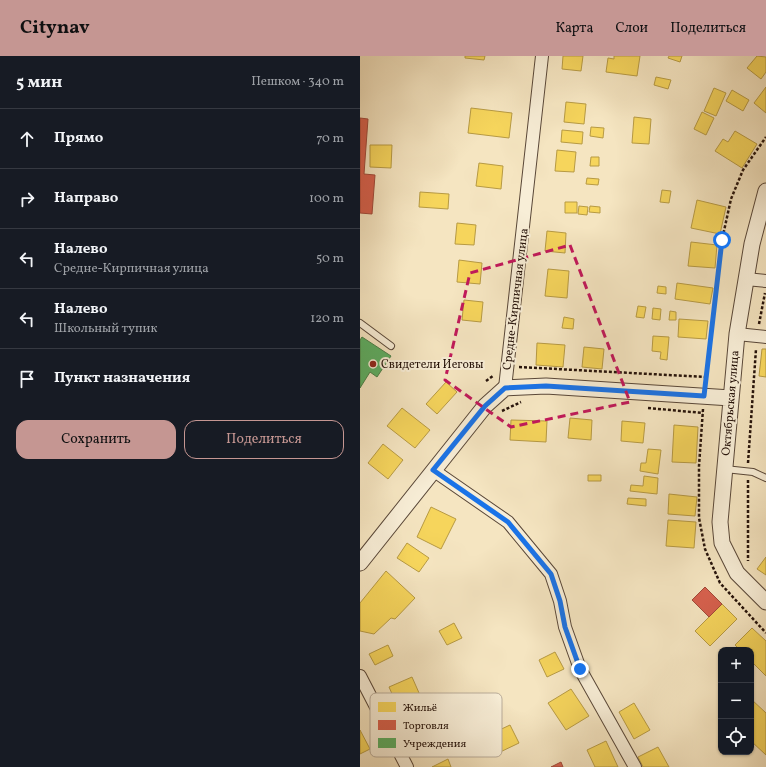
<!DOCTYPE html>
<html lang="ru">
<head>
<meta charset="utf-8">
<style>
	:root { --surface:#171b24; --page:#242831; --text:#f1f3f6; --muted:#9ea1a6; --line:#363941; --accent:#c59692 }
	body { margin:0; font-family:Vollkorn,serif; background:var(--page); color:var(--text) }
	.controls { position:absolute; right:12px; bottom:12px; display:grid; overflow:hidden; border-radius:8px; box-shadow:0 1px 3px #0004 }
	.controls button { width:36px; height:36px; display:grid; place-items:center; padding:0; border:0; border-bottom:1px solid var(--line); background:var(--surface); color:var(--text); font:20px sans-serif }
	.stop { position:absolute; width:12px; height:12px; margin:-9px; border:3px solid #1a73e8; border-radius:50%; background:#fff }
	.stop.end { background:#1a73e8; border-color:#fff; box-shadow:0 1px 4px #0008 }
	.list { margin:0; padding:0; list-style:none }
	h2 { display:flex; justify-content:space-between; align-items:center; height:52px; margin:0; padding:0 16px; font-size:17px }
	h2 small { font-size:13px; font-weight:400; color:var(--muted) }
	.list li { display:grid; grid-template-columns:26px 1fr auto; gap:12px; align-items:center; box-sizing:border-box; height:60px; padding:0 16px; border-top:1px solid var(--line) }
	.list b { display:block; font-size:15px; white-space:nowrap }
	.list p { margin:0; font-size:13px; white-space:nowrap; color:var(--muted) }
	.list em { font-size:13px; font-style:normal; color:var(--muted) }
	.actions { display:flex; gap:8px; padding:12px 16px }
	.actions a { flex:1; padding:9px 0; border:1px solid var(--accent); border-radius:12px; text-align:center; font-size:14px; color:var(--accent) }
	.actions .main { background:var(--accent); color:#111 }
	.icon { flex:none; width:22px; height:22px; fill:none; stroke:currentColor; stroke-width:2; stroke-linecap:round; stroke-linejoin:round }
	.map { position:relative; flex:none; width:406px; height:711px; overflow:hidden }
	header { display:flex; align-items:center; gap:24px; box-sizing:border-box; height:56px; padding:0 20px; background:var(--accent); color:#111 }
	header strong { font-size:19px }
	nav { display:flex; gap:22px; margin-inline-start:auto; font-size:14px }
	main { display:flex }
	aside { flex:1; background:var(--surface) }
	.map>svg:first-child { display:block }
	.homes { fill:#f6d55c; stroke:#b79a43 }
	.shops { fill:#d6604d; stroke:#a14939 }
	.public { fill:#5aae61; stroke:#4a7f47 }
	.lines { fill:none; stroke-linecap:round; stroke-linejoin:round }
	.service-casing { stroke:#594738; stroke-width:8 }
	.minor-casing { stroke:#594738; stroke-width:14 }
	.tertiary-casing { stroke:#594738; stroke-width:17 }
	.path { stroke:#25120a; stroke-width:2.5; stroke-dasharray:3 2; stroke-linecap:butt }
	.service { stroke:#f8eed7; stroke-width:6 }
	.minor { stroke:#f8eed7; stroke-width:12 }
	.tertiary { stroke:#f8eed7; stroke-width:15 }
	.route { stroke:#1a73e8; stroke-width:5 }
	.marked { fill:none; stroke:#c2185b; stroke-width:3; stroke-dasharray:8 5; stroke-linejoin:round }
	.poi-dot { fill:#8f2418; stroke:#f8eed7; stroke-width:1.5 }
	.labels { text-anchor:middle; stroke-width:4; stroke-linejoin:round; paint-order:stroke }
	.street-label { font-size:12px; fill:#25120a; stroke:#f8eed7 }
	.poi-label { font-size:12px; fill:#25120a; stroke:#f8eed7; text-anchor:start }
	.key { fill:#f8eed7; stroke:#b9ac9a; stroke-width:1 }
	.key-label { font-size:11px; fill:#25120a }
</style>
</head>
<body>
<header>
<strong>Citynav</strong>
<nav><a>Карта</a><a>Слои</a><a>Поделиться</a></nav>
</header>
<main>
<aside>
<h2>5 мин<small>Пешком · 340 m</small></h2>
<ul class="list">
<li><svg class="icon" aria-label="ahead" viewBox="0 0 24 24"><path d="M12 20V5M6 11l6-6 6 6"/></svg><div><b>Прямо</b></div><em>70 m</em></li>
<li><svg class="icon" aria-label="right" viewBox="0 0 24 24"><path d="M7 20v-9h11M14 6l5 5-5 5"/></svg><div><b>Направо</b></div><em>100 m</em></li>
<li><svg class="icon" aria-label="left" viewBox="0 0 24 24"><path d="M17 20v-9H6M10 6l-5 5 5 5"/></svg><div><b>Налево</b><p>Средне-Кирпичная улица</p></div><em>50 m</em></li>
<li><svg class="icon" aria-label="left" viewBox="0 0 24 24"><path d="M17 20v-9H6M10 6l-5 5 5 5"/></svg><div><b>Налево</b><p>Школьный тупик</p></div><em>120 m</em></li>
<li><svg class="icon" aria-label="arrive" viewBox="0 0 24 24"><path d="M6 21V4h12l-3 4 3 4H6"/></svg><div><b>Пункт назначения</b></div></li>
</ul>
<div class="actions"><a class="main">Сохранить</a><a>Поделиться</a></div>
</aside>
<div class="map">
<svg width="406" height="711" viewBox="0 0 406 711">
	<rect width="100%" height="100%" fill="#f5e5c1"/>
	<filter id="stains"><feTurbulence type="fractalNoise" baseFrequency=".005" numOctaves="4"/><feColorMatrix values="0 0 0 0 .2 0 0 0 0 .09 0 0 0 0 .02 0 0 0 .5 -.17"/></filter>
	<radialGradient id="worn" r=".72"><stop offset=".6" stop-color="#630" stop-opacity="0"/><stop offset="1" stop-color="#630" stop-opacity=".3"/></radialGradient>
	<!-- homes -->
	<path class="homes" d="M105,0H125L124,4L105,2Z
		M203,0H223L221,15L202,13Z
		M254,0H280L277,20L246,16L248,2L254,3Z
		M309,0H322L320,6L308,2Z
		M397,0L406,1V16L401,23L387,12Z
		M296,21L311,24L308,33L294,29Z
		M406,31V57L394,47Z
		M354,32L366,37L356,60L344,55Z
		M372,34L389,44L383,55L366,45Z
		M206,46L226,48L224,68L204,66Z
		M111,52L152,57L149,82L108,77Z
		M342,56L354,62L346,79L334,73Z
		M274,61L291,63L289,88L272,87Z
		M231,71L244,72L243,82L230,80Z
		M202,74L223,76L222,88L201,86Z
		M375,75L397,88L382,112L355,95L363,83L368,86Z
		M10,89H32L31,112L10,111Z
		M197,94L216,96L214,116L195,115Z
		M231,101H239V110H230Z
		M119,107L143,110L141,133L116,130Z
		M227,122L239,123L238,129L226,128Z
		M302,134L311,135L309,147L300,146Z
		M60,136L89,138L88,153L59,151Z
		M337,144L366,151L360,178L331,172Z
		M205,146H217V157H205Z
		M219,150L228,151L227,159L218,158Z
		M230,150L240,151V157L229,156Z
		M97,167L116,169L114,189L95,188Z
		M187,175L206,177L205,197L185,195Z
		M331,186L357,189L355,212L328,210Z
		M99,204L122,207L120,228L97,226Z
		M188,213L209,215L207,242L185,240Z
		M317,227L353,232L350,248L315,243Z
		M298,230L306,231V238L297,237Z
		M104,244L123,246L121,266L102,264Z
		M278,250L286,251L284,262L276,261Z
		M293,252L301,253L300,264L292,263Z
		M310,255L316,256V264H309Z
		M204,261L214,263L213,273L202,272Z
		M319,263L348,265L346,283L318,281Z
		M293,280L309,281L307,304L300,303L301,296L292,295Z
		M177,287L205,289L203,311L176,309Z
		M224,291L244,293L242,313L222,311Z
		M402,293H406V321L399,320Z
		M86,326L97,336L77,358L66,348Z
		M42,352L70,374L55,392L27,370Z
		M210,362L232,364L231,384L208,382Z
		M151,364L187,365L186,386L150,384Z
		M262,365L285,367L283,387L261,385Z
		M314,369L338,371L336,407L312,406Z
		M23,388L43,404L28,423L8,407Z
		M288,393L301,394L298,418L280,415L281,407H286Z
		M228,419H241V425H228Z
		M284,420L298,422L297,438L270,435L271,429L283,430Z
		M309,438L337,441L335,460L308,458Z
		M268,442L286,443V450L267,448Z
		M71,451L96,463L81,493L57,481Z
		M308,464L336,466L334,492L306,490Z
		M47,487L69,502L59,516L37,502Z
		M406,501V519L397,513Z
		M26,515L55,542L35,563L31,562L14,578L0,575V547Z
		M362,548L377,563L350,590L335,575Z
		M94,567L102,582L87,589L79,575Z
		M392,572L406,585V620L391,605V594H380L375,589Z
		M28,589L33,600L15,609L9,598Z
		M195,596L204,613L187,621L179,604Z
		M52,621L63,646L40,656L29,631Z
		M211,633L229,660L206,674L188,647Z
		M391,643L406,657V699L391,685Z
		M274,647L290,674L274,683L259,656Z
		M150,669L159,687L136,698L132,690L121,695L116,685Z
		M0,674L10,693L0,698Z
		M246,685L258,711H235L227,694Z
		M298,691L309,711H283L278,701Z
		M88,703L91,711H72Z"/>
	<!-- shops -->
	<path class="shops" d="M0,62L8,63L4,118L15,119L12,158L0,157Z
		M345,531L362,548L349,561L332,544Z
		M201,706L203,711H191Z"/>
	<!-- public -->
	<path class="public" d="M2,281L31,300L17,321L10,316L0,332V284Z"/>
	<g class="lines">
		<!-- service casing -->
		<g class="service-casing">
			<path id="service" d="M0,267L31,290
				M365,413L393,416L406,422"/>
		</g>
		<!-- minor casing -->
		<g class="minor-casing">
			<path id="minor" d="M386,223L406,225
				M377,278L406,281
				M145,332L182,0
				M73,414L148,466L191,518L200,545L205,571L220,613L275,711
				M0,620L47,711"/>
		</g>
		<!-- tertiary casing -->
		<g class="tertiary-casing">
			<path id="tertiary" d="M406,135L392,188L377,278L360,466L362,487L377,517L406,546
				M0,507L125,350L145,332L186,330L371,342"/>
		</g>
		<!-- path -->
		<path class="path" d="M399,268L405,237
			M159,311L346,321
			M126,325L133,320
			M346,326L362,184L371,143L383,114L406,81
			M288,352L343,357
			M343,353L339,410V462L345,493L360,527L406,577
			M142,355L161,346
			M388,407L396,293
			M388,424V505"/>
		<!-- service -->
		<use href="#service" class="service"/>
		<!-- minor -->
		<use href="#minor" class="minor"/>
		<!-- tertiary -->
		<use href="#tertiary" class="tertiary"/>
	</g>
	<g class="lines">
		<!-- route -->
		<path class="route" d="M220,613L205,571L200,545L191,518L148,466L73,414L125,350L145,332L186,330L344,340L362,184"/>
	</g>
	<!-- marked area -->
	<path class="marked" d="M210,189L270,346L151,371L85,324L110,217Z"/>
	<!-- markers -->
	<circle class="poi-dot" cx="13" cy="308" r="4"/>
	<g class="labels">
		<!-- street labels -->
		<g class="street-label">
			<text transform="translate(155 243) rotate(-83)" y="4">Средне-Кирпичная улица</text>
			<text transform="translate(370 347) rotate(-85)" y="4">Октябрьская улица</text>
		</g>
		<!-- poi labels -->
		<g class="poi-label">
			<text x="21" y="312">Свидетели Иеговы</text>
		</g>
	</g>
	<!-- legend -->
	<rect x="10" y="637" width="132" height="64" rx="6" class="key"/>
	<rect x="18" y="646" width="18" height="10" fill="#f6d55c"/>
	<rect x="18" y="664" width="18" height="10" fill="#d6604d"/>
	<rect x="18" y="682" width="18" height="10" fill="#5aae61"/>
	<g class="key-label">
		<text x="43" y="655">Жильё</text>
		<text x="43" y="673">Торговля</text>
		<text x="43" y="691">Учреждения</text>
	</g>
	<rect width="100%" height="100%" filter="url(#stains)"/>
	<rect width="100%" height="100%" fill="url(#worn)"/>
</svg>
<div class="controls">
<button>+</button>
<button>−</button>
<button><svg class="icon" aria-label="locate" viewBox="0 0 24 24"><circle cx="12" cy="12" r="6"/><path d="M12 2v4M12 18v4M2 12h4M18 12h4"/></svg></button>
</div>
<div class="stop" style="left:362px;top:184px"></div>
<div class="stop end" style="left:220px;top:613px"></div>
</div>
</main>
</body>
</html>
